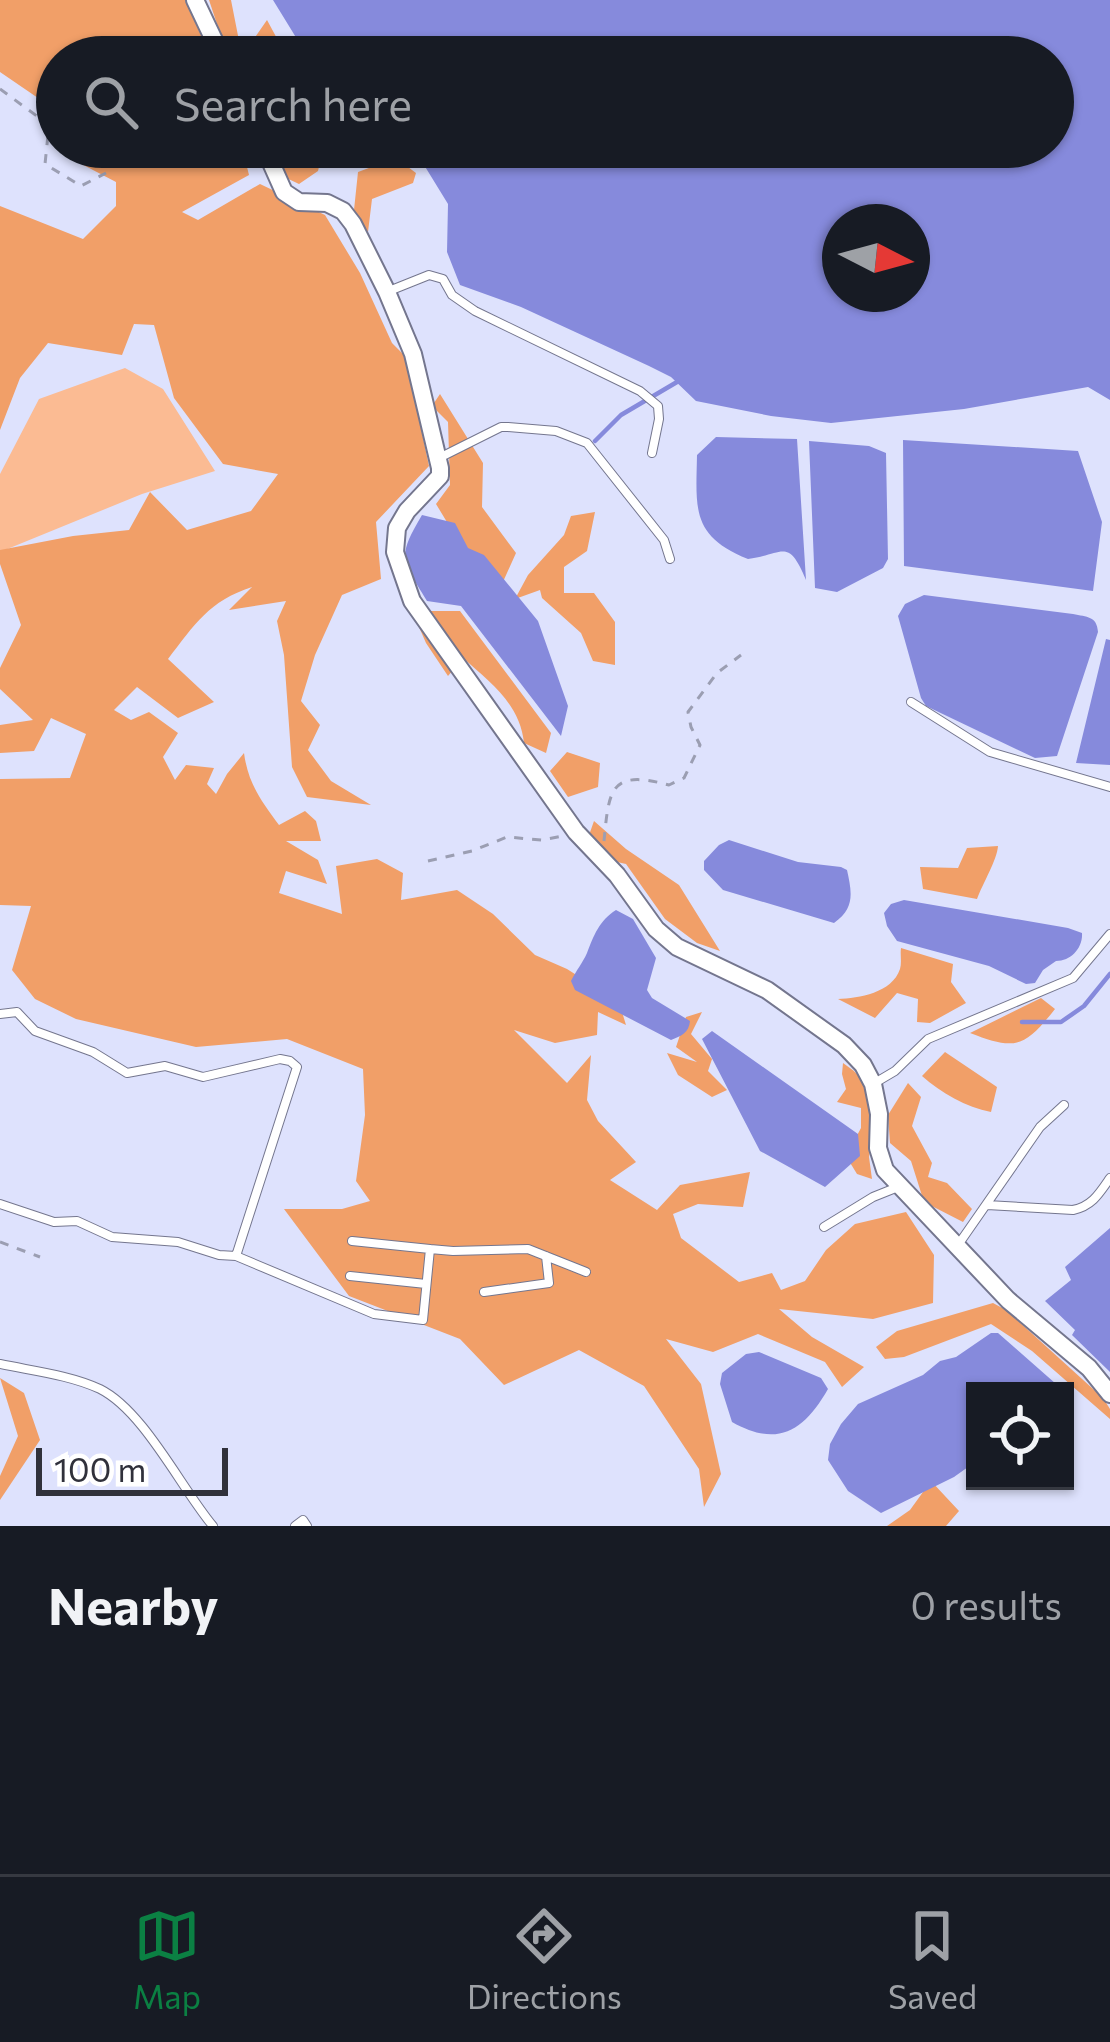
<!DOCTYPE html>
<html lang="en">
<head>
<meta charset="utf-8">
<style>
	:root { --surface:#171b24; --page:#20242c; --text:#f1f3f6; --muted:#9ea1a6; --line:#363941; --accent:#0b8043 }
	body { margin:0; font-family:Commissioner,sans-serif; background:var(--page); color:var(--text) }
	.controls { position:absolute; right:36px; bottom:36px; display:grid; overflow:hidden; border-radius:0px; box-shadow:0 3px 9px #0004 }
	.controls button { width:108px; height:108px; display:grid; place-items:center; padding:0; border:0; border-bottom:3px solid var(--line); background:var(--surface); color:var(--text); font:60px sans-serif }
	.compass { position:absolute; left:822px; top:204px; width:108px; height:108px; border-radius:50%; background:var(--surface); box-shadow:0 3px 9px #0004; rotate:96deg }
	.scale { position:absolute; left:36px; bottom:30px; width:192px; box-sizing:border-box; padding-left:12px; border:6px solid #30313b; border-top:0; font-size:33px; line-height:42px; white-space:nowrap; color:#30313b; -webkit-text-stroke:9px #fff; paint-order:stroke }
	.list { margin:0; padding:0; list-style:none }
	h2 { display:flex; justify-content:space-between; align-items:center; height:156px; margin:0; padding:0 48px; font-size:51px }
	h2 small { font-size:39px; font-weight:400; color:var(--muted) }
	.icon { flex:none; width:66px; height:66px; fill:none; stroke:currentColor; stroke-width:2; stroke-linecap:round; stroke-linejoin:round }
	.map { position:relative; flex:none; width:1110px; height:1526px; overflow:hidden }
	.search { position:absolute; background:var(--surface); box-shadow:0 3px 9px #0004; left:36px; right:36px; top:36px; height:132px; display:flex; align-items:center; gap:30px; box-sizing:border-box; padding:0 42px; border-radius:66px; color:var(--muted); font-size:45px }
	.sheet { height:348px; background:var(--surface) }
	nav { display:flex; justify-content:space-around; align-items:center; box-sizing:border-box; height:168px; border-top:3px solid var(--line); background:var(--surface); font-size:33px; color:var(--muted) }
	nav a { display:grid; justify-items:center; gap:6px }
	nav .on { color:var(--accent) }
	.map>svg:first-child { display:block }
	.green { fill:#fbbb93 }
	.forest { fill:#f19f68 }
	.water { fill:#868adc; fill-rule:evenodd }
	.lines { fill:none; stroke-linecap:round; stroke-linejoin:round }
	.stream { stroke:#868adc; stroke-width:4.5 }
	.service-casing { stroke:#74768e; stroke-width:10 }
	.tertiary-casing { stroke:#74768e; stroke-width:20 }
	.path { stroke:#9b9eb2; stroke-width:3; stroke-dasharray:9 9; stroke-linecap:butt }
	.service { stroke:#fff; stroke-width:8 }
	.tertiary { stroke:#fff; stroke-width:16 }
</style>
</head>
<body>
<div class="map">
<svg width="1110" height="1526" viewBox="0 0 1110 1526">
	<rect width="100%" height="100%" fill="#dee2fd"/>
	<!-- green -->
	<path class="green" d="M125,368L163,389L215,471L142,494L0,552V474L39,399Z"/>
	<!-- forest -->
	<path class="forest" d="M0,0H185L211,57H57V111L0,72Z
		M209,0H231L242,56L267,20L287,57H233L220,33Z
		M66,147H242L249,175L182,212L198,220L260,184L325,215L360,273L392,343L406,357L427,400L418,414L429,466L376,522L381,579L342,595L315,655L301,701L320,725L308,750L331,781L371,805L307,797L292,767L284,655L277,621L286,601L229,610L252,587C209,601 195,624 168,659L214,702L178,718L137,687L114,710L131,720L149,712L178,733L163,757L175,780L186,765L214,768L207,784L216,794L227,774L244,753C248,783 261,801 279,825L305,811L316,821L321,841H286L318,860L327,884L286,871L279,893L342,914L336,866L377,859L403,873L401,900L457,890L493,914L535,955L567,969L619,1002L626,1025L598,1012L597,1035L555,1043L514,1030L567,1083L591,1055L587,1100L598,1121L636,1162L610,1180L657,1210L680,1185L750,1172L743,1207L698,1204L673,1214L681,1238L739,1282L772,1273L781,1290L805,1281L826,1250L855,1224L906,1212L934,1255L933,1303L873,1319L779,1309L812,1337L864,1367L842,1387L825,1362L758,1334L713,1352L666,1339L701,1384L721,1474L704,1507L699,1469L644,1386L579,1350L504,1385L460,1339L349,1296L284,1209H342L370,1201L356,1181L365,1115L363,1069L287,1039L196,1047L76,1019L35,999L12,970L31,906L0,905V779L70,778L86,734L51,718L34,751L0,753V725L33,720L0,689V668L21,625L0,564V550L73,536L129,530L150,492L187,530L251,511L278,474L223,464L174,398L154,325L134,324L122,355L48,343L20,378L0,430V206L83,239L116,206V182L68,157Z
		M289,147H349L339,160L322,154L318,171L299,184L259,165Z
		M396,158L416,173L413,183L372,199L368,232L354,210L358,172Z
		M440,394L483,463L482,507L516,553L502,584L470,560L436,504L450,485L448,422L432,406Z
		M595,512L587,551L564,567V593H594L615,622V665L593,661L581,633L542,598L540,590L515,599L528,575L564,535L571,516Z
		M412,611H460L551,733L546,753L524,743C520,704 490,682 463,658L448,676L426,643Z
		M567,752L600,763L598,787L568,797L550,771Z
		M594,821L626,849L679,885L720,951L697,943L665,919L626,864L617,862L588,838Z
		M998,846C997,860 983,883 977,899L923,889L920,867L958,868L967,848Z
		M901,948L953,964L951,982L966,1003L930,1023L917,1022L918,999L897,993L875,1018L838,999C859,998 892,993 900,969C902,962 900,955 901,948Z
		M1041,998L1055,1009C1025,1047 1016,1051 970,1033Z
		M702,1012L691,1034L712,1059L708,1071L727,1090L712,1097L678,1075L667,1053L697,1062L676,1047L686,1017Z
		M945,1052L997,1087L991,1112C966,1107 941,1093 922,1076Z
		M843,1063L854,1071L879,1099L869,1157L872,1179L857,1174L846,1156L861,1128V1108L837,1102L846,1089L842,1074Z
		M908,1083L921,1097L912,1126L932,1163L928,1177L947,1183L972,1209L963,1222L924,1202L911,1161L890,1143L888,1115Z
		M993,1303L1006,1310L1103,1398L1110,1409V1419L1032,1351L991,1324L904,1357L885,1359L876,1347L897,1331Z
		M0,1378L24,1393L40,1440L0,1500V1476L18,1436Z
		M931,1481L959,1511L946,1526H887L910,1510Z"/>
	<!-- water -->
	<path class="water" d="M273,0H1110V400L1088,387L964,409L831,423L771,416L696,401L671,377L649,366L521,307L460,285L447,252L448,204L413,147H1053V57H308ZM840,222H912V294H840Z
		M716,437L797,439L806,580C788,537 784,554 748,559C691,536 696,509 697,455Z
		M903,440L1078,451L1102,522L1093,591L904,566Z
		M809,441L869,446L886,453L888,559L883,568L837,592L815,588Z
		M422,515L455,523L468,548L484,555L538,621L568,706L561,736L461,606L427,601C402,559 396,559 422,515Z
		M924,595L1073,614C1087,617 1097,616 1098,632L1057,756L1035,758L926,706L921,698L898,616L905,604Z
		M1106,639L1110,640V765L1076,763Z
		M729,840L798,862L841,867L847,870C852,893 855,908 834,923L723,890L704,870V861L719,845Z
		M904,900L1068,928L1082,933C1083,948 1071,961 1056,961L1043,970L1035,983L1026,984L989,966L897,941L887,926L884,913L891,904Z
		M616,910L633,919L656,958L647,990L652,998L690,1021C689,1033 681,1036 671,1040L575,990L571,981C576,971 583,962 587,953C594,935 599,921 616,910Z
		M712,1031L858,1134L860,1156L825,1187L760,1151L702,1039Z
		M1110,1228V1372L1072,1335L1075,1330L1045,1301L1071,1280L1065,1267Z
		M991,1333H998L1064,1391H975V1462L954,1477L881,1513L848,1491L828,1460L830,1444L841,1424L858,1404L923,1375L940,1361L956,1357Z
		M759,1352L821,1378L828,1389C804,1431 778,1448 732,1422L720,1384L722,1373L746,1354Z"/>
	<g class="lines">
		<!-- stream -->
		<path class="stream" d="M595,441L621,415L677,382
			M1022,1022H1061L1084,1006L1110,974"/>
		<!-- service casing -->
		<g class="service-casing">
			<path id="service" d="M389,291L429,275L443,279L452,295L475,311L640,391L658,406L659,419L652,453
				M439,458L501,427H508L556,431L587,443L664,540L670,559
				M911,702L990,752L1110,787
				M0,1014L17,1012L35,1031L93,1052L127,1073L165,1066L203,1077L280,1059L290,1061L297,1067L236,1256
				M873,1084L895,1071L928,1039L1073,978L1110,934
				M0,1204L54,1222L77,1221L112,1237L178,1242L219,1255L236,1256L374,1314L423,1320L430,1249L352,1241
				M987,1205L1073,1210C1092,1206 1099,1194 1110,1178
				M824,1227L873,1197L898,1187
				M958,1245L1040,1127L1064,1105
				M430,1249L453,1251L528,1249L586,1272
				M350,1276L426,1284
				M484,1292L549,1283L546,1256
				M0,1364C33,1371 70,1375 100,1389C144,1411 181,1488 213,1526
				M295,1526L303,1520L307,1526"/>
		</g>
		<!-- tertiary casing -->
		<g class="tertiary-casing">
			<path id="tertiary" d="M195,0L222,57
				M264,147L284,192L299,202L327,203L343,211L353,224L387,292L413,354L440,468V476L407,511L397,528L395,552L412,601L576,832L617,875L656,929L677,947L767,990L844,1045L863,1065L873,1084L879,1114L878,1148L885,1170L1008,1300L1089,1368L1110,1394"/>
		</g>
		<!-- path -->
		<path class="path" d="M0,89L49,125L45,164L81,186L106,173
			M604,841C609,789 610,769 669,785L684,778L700,745L691,727L688,712L717,673L741,655
			M428,861L472,851L507,837L542,840L563,836
			M0,1242L40,1257"/>
		<!-- service -->
		<use href="#service" class="service"/>
		<!-- tertiary -->
		<use href="#tertiary" class="tertiary"/>
	</g>
</svg>
<div class="controls">
<button><svg class="icon" aria-label="locate" viewBox="0 0 24 24"><circle cx="12" cy="12" r="6"/><path d="M12 2v4M12 18v4M2 12h4M18 12h4"/></svg></button>
</div>
<svg class="compass" viewBox="-18 -18 36 36"><path d="M0-13l5 13h-10z" fill="#e53935"/><path d="M0 13l5-13h-10z" fill="#9ea1a6"/></svg>
<div class="scale">100 m</div>
<div class="search"><svg class="icon" aria-label="search" viewBox="0 0 24 24"><circle cx="10" cy="10" r="6"/><path d="M15 15l6 6"/></svg>Search here</div>
</div>
<section class="sheet">
<h2>Nearby<small>0 results</small></h2>
<ul class="list">
</ul>
</section>
<nav>
<a class="on"><svg class="icon" aria-label="map" viewBox="0 0 24 24"><path d="M3 6l6-2 6 2 6-2v14l-6 2-6-2-6 2zM9 4v14M15 6v14"/></svg>Map</a>
<a><svg class="icon" aria-label="directions" viewBox="0 0 24 24"><path d="M12 3l9 9-9 9-9-9zM9 14v-3h6M13 9l2 2-2 2"/></svg>Directions</a>
<a><svg class="icon" aria-label="saved" viewBox="0 0 24 24"><path d="M7 4h10v16l-5-4-5 4z"/></svg>Saved</a>
</nav>
</body>
</html>
